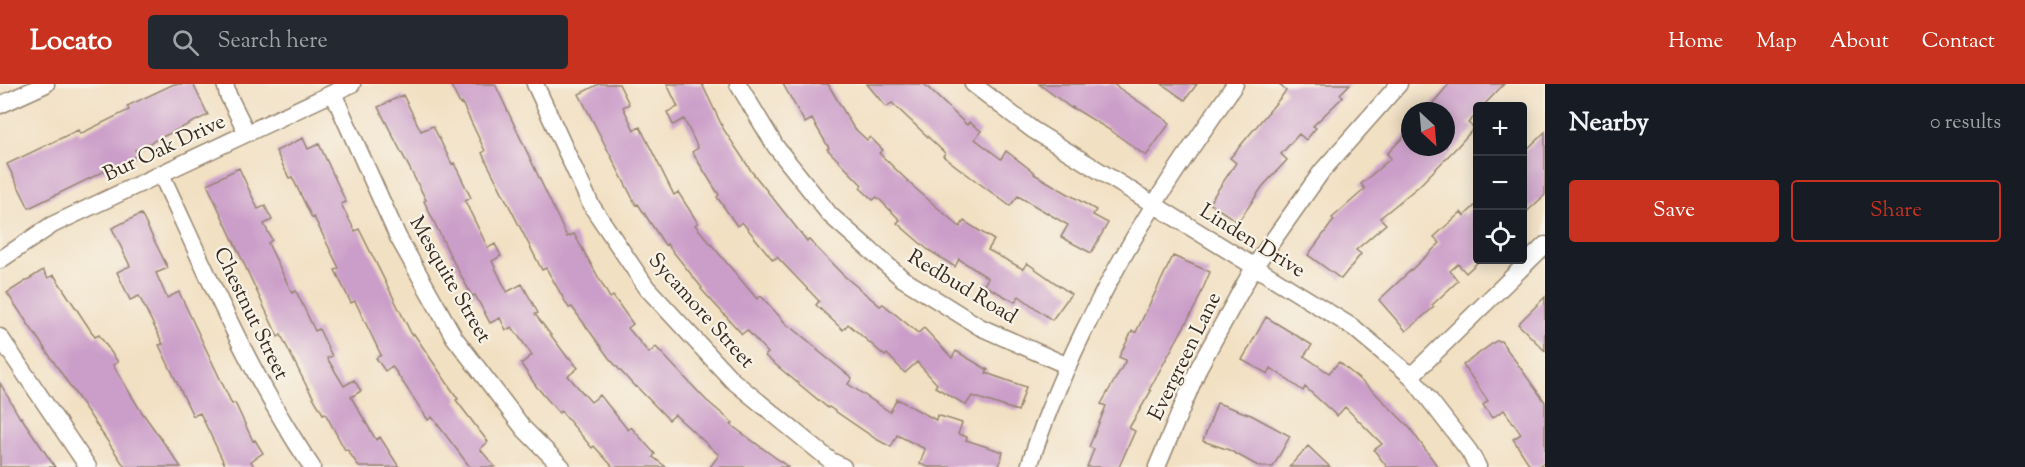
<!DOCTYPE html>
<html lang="en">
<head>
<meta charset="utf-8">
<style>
	:root { --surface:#171b24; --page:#242831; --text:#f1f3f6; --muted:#9ea1a6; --line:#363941; --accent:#c8321e }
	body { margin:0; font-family:"Sorts Mill Goudy",serif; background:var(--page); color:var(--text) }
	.controls { position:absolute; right:18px; top:18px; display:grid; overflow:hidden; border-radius:6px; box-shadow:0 3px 15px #0003 }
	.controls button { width:54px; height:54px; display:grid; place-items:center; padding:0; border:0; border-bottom:2px solid var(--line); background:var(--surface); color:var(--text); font:30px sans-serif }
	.compass { position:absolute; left:1401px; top:18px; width:54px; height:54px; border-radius:50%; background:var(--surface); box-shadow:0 3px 15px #0003; rotate:154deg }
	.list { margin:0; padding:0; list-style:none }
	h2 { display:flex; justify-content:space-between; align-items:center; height:78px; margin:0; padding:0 24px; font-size:26px }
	h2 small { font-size:20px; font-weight:400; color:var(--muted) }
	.actions { display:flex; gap:12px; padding:18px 24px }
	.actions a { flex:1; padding:14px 0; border:2px solid var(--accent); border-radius:6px; text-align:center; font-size:21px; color:var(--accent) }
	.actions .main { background:var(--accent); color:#fff }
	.icon { flex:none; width:33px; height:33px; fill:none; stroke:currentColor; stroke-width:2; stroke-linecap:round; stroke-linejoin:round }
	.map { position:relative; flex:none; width:1545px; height:383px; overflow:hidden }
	header { display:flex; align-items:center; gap:36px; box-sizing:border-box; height:84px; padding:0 30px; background:var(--accent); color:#fff }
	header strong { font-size:28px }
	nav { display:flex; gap:33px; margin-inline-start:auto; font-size:21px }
	.search { width:420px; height:54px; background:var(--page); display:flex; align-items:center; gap:15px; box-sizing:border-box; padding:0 21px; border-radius:6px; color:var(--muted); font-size:22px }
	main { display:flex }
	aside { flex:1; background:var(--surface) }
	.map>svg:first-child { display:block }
	.building { fill:#cb9dc9 }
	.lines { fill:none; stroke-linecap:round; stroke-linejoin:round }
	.minor-casing { stroke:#968570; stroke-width:19 }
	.minor { stroke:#fff; stroke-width:16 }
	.labels { text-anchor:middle; stroke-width:4.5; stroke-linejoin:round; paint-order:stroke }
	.street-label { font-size:21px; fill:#3b2a1e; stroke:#f7f3e8 }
</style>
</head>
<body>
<header>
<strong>Locato</strong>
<div class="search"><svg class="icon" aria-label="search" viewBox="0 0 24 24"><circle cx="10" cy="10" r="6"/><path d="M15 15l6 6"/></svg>Search here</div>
<nav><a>Home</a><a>Map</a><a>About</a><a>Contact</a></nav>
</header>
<main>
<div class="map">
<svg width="1545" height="383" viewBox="0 0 1545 383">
	<rect width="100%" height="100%" fill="#f7f3e8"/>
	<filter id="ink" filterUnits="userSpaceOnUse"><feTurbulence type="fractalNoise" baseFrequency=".0167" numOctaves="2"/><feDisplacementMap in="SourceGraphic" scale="12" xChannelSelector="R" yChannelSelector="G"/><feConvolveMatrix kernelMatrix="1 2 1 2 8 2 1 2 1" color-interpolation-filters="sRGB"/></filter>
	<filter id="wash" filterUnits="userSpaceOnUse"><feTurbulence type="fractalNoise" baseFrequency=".008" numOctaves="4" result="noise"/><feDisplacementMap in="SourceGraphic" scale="24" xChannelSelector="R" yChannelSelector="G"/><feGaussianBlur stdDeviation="1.35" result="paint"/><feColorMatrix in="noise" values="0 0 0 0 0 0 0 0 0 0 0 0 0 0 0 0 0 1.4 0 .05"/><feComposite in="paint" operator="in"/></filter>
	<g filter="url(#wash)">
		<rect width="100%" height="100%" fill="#f2e0c3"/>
		<g id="blocks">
			<!-- building -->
			<path class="building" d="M174,0H193L208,31L135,66L138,71L29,124L7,80L78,46L80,50L129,26L127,22Z
				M450,0H495L567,153L574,150L610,214L613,212L633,240L628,244L649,269L656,263L706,316L733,339L731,341L788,383H710L719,371L675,331L669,336L636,302L635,303L609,274L572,223L569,224L546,184L542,186L482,69L485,67L462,19L460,20Z
				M599,0H619L629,20L623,23L634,46L640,43L674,111L678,108L698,139L695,141L757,215L761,212L789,243L790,242L818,265L817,266L852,294L848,300L890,328L897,315L936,336L937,331L962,339L958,350L967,353L966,356L1003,368L998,383H928L920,380L925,365L897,351L891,363L876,355L829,323L828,324L765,272L768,269L747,246L742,250L701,205L702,204L667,160L665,161L638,120L636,121L579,10Z
				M667,0H702L724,46L752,88L807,157L809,156L843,191L880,222L883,220L918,249L924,244L952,274L956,267L988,286L986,289L1026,303L1018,327L972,312L966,321L935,303L937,300L917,278L905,289L887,270L885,272L848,240L843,246L816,221L819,217L777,173L773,176L742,138L737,142L717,113L719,111L692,68L698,64L684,35L673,41L667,28L678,23Z
				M783,0H828L853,43L867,56L870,53L883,66L879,69L916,105L960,143L964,137L994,156L988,166L1023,185L1027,179L1071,210L1052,236L1019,212L1015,218L984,201L988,194L959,175L955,183L927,165L897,139L900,136L877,113L873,116L860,104L862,101L827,65L829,64L812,35L805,39Z
				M867,0H924L967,41L969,38L981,47L975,55L1001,75L1006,67L1035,89L1034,90L1096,126L1093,131L1108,139L1091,169L1061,153L1068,141L1018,112L1010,122L972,94L943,72L945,69L892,19L886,23Z
				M1039,0H1113L1170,39L1146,72L1113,48L1072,23L1071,24Z
				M1162,0H1197L1185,16Z
				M1279,0H1350L1340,10L1343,13L1313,42L1316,44L1306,56L1299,50L1281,70L1287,76L1263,102L1238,138L1209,119L1236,79L1230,74L1286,7Z
				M1449,0H1504L1483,22H1478V29L1468,39L1474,44L1457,63L1419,102L1380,134L1386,140L1356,166L1361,170L1341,195L1308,171L1334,136L1332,134L1365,105L1361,100L1391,74L1387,70L1410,46V63H1446V27H1426Z
				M403,11L421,47L433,42L452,80L454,79L471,114L465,117L488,164L495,160L501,172L492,177L507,208L522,200L538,229L535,230L568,274L569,273L578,284L568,292L591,318L600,311L628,346L631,343L655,370L653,373L666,383H613L594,362L592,364L561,327L559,329L536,302L521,280L532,271L512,243L506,246L500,234L490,239L475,211L472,212L451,173L424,117L426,116L378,23Z
				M1545,48V111L1522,132V70Z
				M303,54L308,65L319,60L346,118L341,120L355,147L359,145L412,251L414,250L458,315L456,316L488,358L480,365L495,383H470L432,333L428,336L392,282L385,287L376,274L381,271L355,217L351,219L335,186L339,184L314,133L312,134L292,93L289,94L276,67Z
				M239,84L258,125L265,122L272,136L264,140L272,156L268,159L292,209L296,207L315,247L319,245L332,272L327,274L344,302L354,296L361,307L351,313L376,356L380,353L399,383H359L347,365L345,366L325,329L323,330L306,301L281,251L278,253L207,100Z
				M1478,119V178L1466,189L1458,180L1450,187L1458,197L1432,221L1434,223L1406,247L1379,216L1440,159L1434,153L1461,128L1464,132Z
				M141,130L168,184L156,189L167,214L179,208L232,320L235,319L253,357L255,356L263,369L251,377L254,383H226L200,329L193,332L159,261L163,260L139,212L130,216L117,188L130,182L112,144Z
				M1173,172L1210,188L1196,221L1149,306L1151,307L1129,344L1135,347L1119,383H1087L1094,365L1089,363L1106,322L1101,320L1126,276L1119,273L1132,247L1136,248Z
				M43,186L48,194L54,191L95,253L99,251L118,278L113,281L139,324L181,383H125L7,209Z
				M1545,213V267L1518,240Z
				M1266,233L1312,261L1304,272L1329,289L1339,278L1374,308L1409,343L1438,383H1387L1374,366L1382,360L1345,323L1337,332L1305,303L1303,307L1271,284L1268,290L1242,276Z
				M1496,257H1501L1545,318V378L1537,383H1531L1513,355L1521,350L1504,326L1492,334L1483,321L1488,317L1463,281Z
				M0,299L20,334L21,333L55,383H0Z
				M1217,319L1251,331L1290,352L1273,383H1260L1229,366L1203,357Z
				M1308,362L1330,383H1289Z"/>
		</g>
	</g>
	<g filter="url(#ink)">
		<use href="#blocks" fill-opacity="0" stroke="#968570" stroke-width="1.5"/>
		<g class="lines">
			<!-- minor casing -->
			<g class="minor-casing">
				<path id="minor" d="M225,0L228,11L247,49
					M535,0L591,121L647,204L732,296L831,377L843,383
					M738,0L776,63L830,131L903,195L980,243L1068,282
					M973,0L1033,46L1354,244L1411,292L1469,367L1478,383
					M333,9L398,153L454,253L524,345L562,383
					M0,21L46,0
					M161,90C207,189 250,292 312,383
					M0,176L52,141L352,0
					M0,253L88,383
					M1411,292L1545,161
					M1029,383C1056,296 1105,198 1154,121C1179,80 1208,40 1235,0
					M1157,383L1199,283L1254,183L1322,87L1399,0"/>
			</g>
			<!-- minor -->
			<use href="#minor" class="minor"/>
		</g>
	</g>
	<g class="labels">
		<!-- street labels -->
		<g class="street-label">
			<text transform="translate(164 63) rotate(-25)" y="7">Bur Oak Drive</text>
			<text transform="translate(1253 156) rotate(32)" y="7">Linden Drive</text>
			<text transform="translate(451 195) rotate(60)" y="7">Mesquite Street</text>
			<text transform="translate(963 202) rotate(31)" y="7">Redbud Road</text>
			<text transform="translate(702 226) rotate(48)" y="7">Sycamore Street</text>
			<text transform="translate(252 229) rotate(64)" y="7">Chestnut Street</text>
			<text transform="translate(1184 272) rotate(-64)" y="7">Evergreen Lane</text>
		</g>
	</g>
</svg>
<div class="controls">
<button>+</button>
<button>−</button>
<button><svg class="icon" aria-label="locate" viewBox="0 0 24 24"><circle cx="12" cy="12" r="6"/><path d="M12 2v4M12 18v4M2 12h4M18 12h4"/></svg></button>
</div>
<svg class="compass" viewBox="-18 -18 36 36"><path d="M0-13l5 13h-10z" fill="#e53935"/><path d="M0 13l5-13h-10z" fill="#9ea1a6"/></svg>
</div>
<aside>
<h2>Nearby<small>0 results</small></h2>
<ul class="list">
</ul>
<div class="actions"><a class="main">Save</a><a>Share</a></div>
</aside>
</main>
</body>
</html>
